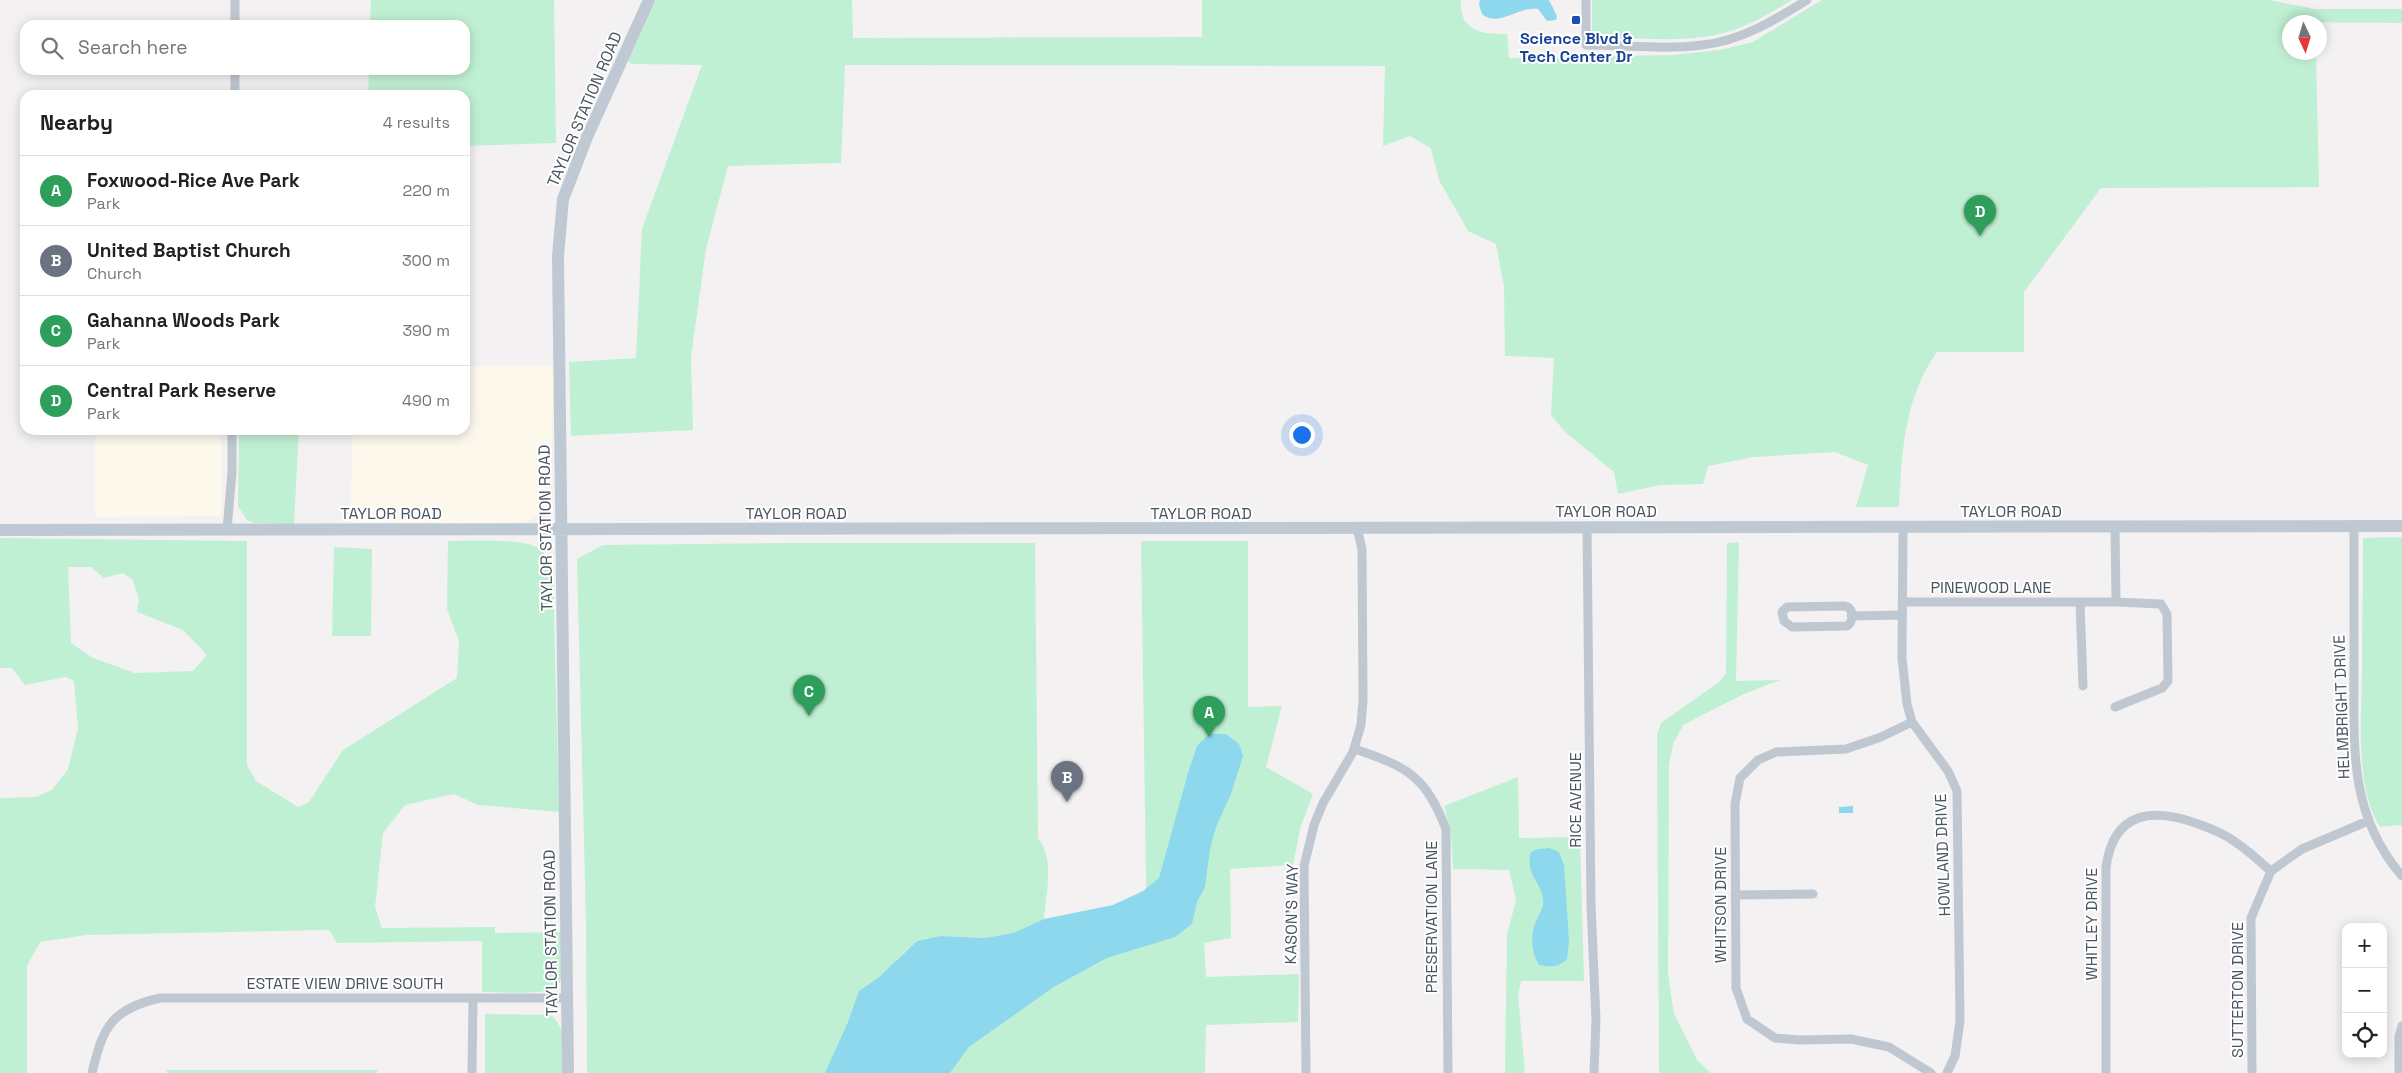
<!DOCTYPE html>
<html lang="en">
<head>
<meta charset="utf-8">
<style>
	:root { --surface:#fff; --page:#f6f6f6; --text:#202124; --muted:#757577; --line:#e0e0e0; --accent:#db2777 }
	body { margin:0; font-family:"Space Grotesk",sans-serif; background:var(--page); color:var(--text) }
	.controls { position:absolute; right:15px; bottom:15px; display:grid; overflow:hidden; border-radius:10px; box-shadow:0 2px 12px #0003 }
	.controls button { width:45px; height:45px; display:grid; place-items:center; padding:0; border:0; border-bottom:1px solid var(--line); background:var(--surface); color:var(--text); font:25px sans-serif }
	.compass { position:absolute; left:2282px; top:15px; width:45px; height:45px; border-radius:50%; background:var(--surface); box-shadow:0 2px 12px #0003; rotate:176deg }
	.you { position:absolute; left:1301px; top:434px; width:18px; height:18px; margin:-12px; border:4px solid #fff; border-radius:50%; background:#1a73e8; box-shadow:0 0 0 8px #1a73e833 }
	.badge { display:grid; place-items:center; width:32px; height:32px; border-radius:50%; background:var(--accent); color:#fff; font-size:16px; font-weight:700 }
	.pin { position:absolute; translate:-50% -41px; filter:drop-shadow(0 1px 2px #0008) }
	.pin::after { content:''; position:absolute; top:26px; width:18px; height:15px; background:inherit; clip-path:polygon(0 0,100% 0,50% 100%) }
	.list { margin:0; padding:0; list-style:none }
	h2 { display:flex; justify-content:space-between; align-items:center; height:65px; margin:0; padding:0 20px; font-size:21px }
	h2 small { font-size:16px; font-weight:400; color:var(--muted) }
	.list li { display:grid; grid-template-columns:32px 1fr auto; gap:15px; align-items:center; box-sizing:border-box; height:70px; padding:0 20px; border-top:1px solid var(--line) }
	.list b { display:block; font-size:19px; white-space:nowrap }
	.list p { margin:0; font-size:16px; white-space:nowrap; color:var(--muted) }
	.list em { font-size:16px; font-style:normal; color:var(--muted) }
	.icon { flex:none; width:28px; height:28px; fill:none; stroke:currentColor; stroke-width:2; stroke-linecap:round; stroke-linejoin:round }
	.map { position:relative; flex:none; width:2402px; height:1073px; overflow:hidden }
	.search { position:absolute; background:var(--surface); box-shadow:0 2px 12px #0003; left:20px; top:20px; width:450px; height:55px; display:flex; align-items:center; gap:12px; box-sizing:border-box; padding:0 18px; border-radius:15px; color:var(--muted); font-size:19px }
	.panel { position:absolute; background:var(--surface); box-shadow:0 2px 12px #0003; left:20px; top:90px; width:450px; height:345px; border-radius:15px }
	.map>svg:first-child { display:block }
	.commercial { fill:#fdf8ec }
	.green { fill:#c0f0d3; fill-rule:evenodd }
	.water { fill:#8dd8ed }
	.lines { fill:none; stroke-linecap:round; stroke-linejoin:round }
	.minor { stroke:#bfc8d0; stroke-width:9 }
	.secondary { stroke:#bfc9d4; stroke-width:12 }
	.transit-dot { fill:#1a4fb4; stroke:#fff; stroke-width:2 }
	.labels { text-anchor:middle; stroke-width:4; stroke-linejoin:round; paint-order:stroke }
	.transit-label { font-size:16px; font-weight:bold; fill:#164399; stroke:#fff }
	.street-label { font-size:16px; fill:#48545f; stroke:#fff }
</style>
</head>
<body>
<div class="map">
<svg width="2402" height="1073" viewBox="0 0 2402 1073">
	<rect width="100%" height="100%" fill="#f3f1f1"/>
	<!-- commercial -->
	<path class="commercial" d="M465,366H554L550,496L543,512L527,521L507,524L350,523L353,430H465Z
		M95,430H221V516L95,517Z"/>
	<!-- green -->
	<path class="green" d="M371,0H554L556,143L465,146V95H368L369,70H465V25H370Z
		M656,0H852L853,38L1202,37V0H1461C1459,32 1482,34 1507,34L1509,58L1673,55L1720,50L1753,42L1822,0H2268L2315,9H2402V23L2290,22V52L2316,53L2319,187L2101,188L2024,292V352H1937C1904,398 1902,452 1899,507H1856L1868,465L1835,452L1754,457L1708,466L1703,484L1660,485L1618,494L1614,472L1565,432L1551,415L1554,358L1505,356L1504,287L1496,244L1468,231L1439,180L1431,148L1410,136L1383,146L1385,66L845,65L841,163L728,166L706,249L691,357L693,430L571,436L569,362L636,358L642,229L702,65L631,64L628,61Z
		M1592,0H1792C1771,13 1751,25 1727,32C1688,44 1641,37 1601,38L1592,31Z
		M239,430H299L294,524L255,523L247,520L238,506Z
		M2402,537V825L2380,827C2354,785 2362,716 2362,668C2362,625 2363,581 2363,538Z
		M0,538L247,541V765L256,781L298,807L309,802L343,750L457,678L459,641L447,609L448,541C469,541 520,538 536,547C545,552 549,559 553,568L559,812L478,805L454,794L405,805L383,833L375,907L382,928L495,927V933L561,932C561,947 566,971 559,984C551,997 497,992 482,992V941L337,943L329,930L86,935L40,942L27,966V1073H0V798L36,797L52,790L68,769L78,728L74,681L66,677L25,685L12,668H0ZM68,567H91L104,578L123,573L133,580L139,600L137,612L183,630L207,655L193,671L135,673L93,658L71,643Z
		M1141,541H1248V707L1282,706L1266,767L1313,794L1300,829L1293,865L1230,869L1231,938L1204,943L1206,977L1299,974L1298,1022L1206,1025L1205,1073H950L969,1047L1054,987L1107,958L1147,945Z
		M1739,542L1736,681L1780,680L1744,694L1683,725L1673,744L1669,765L1668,973L1674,1014L1697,1060L1711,1073H1659L1657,735L1661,723L1719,682L1726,674L1727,543Z
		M788,543H1035L1038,838C1055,860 1046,893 1044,919L1013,933L985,938L940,936L917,941L896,960L898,1073H587L586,923L577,559L603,545Z
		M334,547L372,549L371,636H332Z
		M1518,777L1519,838L1580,837L1584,981H1521L1518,995L1525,1073H1505L1507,935L1516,900L1509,870L1453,869L1451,833L1444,806Z
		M485,1014L550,1015C568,1026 562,1054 562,1073H485Z
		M167,1070H377V1073H167Z"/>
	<!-- water -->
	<path class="water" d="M1480,0H1549L1557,16L1556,20L1547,21L1538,9C1517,6 1499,28 1482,14L1479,5Z
		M1209,734H1226L1239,744L1243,756L1231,794L1216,827L1210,849L1205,887L1197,902L1192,924L1175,937L1107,958L1054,987L969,1047L950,1073H825L848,1022L859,991L878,978L917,941L940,936L985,938L1013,933L1044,919L1113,905L1143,891L1159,878L1188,773L1197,746Z
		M1853,806V813H1839V807Z
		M1549,848L1559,852L1564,865L1569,941L1567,959C1558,968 1551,967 1539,965C1530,950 1530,933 1538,917C1541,911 1544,907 1543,899C1541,881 1525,875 1531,852L1538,849Z"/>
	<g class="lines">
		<!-- minor -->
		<path class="minor" d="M1586,0V45C1624,45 1664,50 1702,45C1741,41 1775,20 1807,0
			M235,25V0
			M235,95V70
			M2115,526L2116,602
			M2354,526C2354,573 2354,620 2354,667C2354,744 2348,814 2402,876
			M1587,527L1591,905L1596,1020L1594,1073
			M1903,528L1902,658L1907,704L1912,722L1948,771L1957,791L1960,1021L1955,1056L1947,1073
			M227,530L232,472V430
			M1902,602H2116L2161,604L2167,614L2168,681L2162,688L2115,707
			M2080,602L2083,686
			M1845,606L1848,607C1854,612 1853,622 1847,626L1792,627L1784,621L1782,612L1787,607Z
			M1851,616L1902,615
			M1912,722L1881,737L1846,749L1776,752L1758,760L1740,778L1735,804L1736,988L1747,1019L1775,1038L1800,1040L1851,1039L1889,1047L1931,1073
			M1355,749C1407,767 1425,775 1446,829L1448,1073
			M1735,895L1813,894
			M92,1073C103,1027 111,1009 160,998H567
			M472,1073L473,998
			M1306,1073L1304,866L1314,825L1323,803L1353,752L1361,725L1363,700L1362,549L1357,528
			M2106,1073V867C2114,810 2154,807 2201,825C2214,830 2227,835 2238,844C2250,852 2260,862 2271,871
			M2252,1073L2251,918L2271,871L2302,849L2368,821
			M2399,1073V1036L2402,1026"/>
		<!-- secondary -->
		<path class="secondary" d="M0,530L2402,526
			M568,1073L558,256L563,199L587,137L649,0"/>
	</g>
	<!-- markers -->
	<rect class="transit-dot" x="1571" y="15" width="10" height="10" rx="2.5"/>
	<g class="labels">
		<!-- transit labels -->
		<g class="transit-label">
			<text x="1576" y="44">Science Blvd &amp;<tspan x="1576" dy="18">Tech Center Dr</tspan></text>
		</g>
		<!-- street labels -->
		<g class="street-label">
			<text transform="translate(584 109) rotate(-67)" y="6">TAYLOR STATION ROAD</text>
			<text x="1606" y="517">TAYLOR ROAD</text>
			<text x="2011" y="517">TAYLOR ROAD</text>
			<text x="391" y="519">TAYLOR ROAD</text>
			<text x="796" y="519">TAYLOR ROAD</text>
			<text x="1201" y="519">TAYLOR ROAD</text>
			<text transform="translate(545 528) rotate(-91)" y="6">TAYLOR STATION ROAD</text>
			<text x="1991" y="593">PINEWOOD LANE</text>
			<text transform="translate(2341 707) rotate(-92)" y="6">HELMBRIGHT DRIVE</text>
			<text transform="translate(1575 800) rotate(-90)" y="6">RICE AVENUE</text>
			<text transform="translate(1942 855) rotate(-92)" y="6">HOWLAND DRIVE</text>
			<text transform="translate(1720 905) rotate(-90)" y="6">WHITSON DRIVE</text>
			<text transform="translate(1291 914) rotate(-89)" y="6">KASON'S WAY</text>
			<text transform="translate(1431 917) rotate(-90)" y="6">PRESERVATION LANE</text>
			<text transform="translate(2091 924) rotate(-90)" y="6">WHITLEY DRIVE</text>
			<text transform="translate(550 933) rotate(-91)" y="6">TAYLOR STATION ROAD</text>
			<text x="345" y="989">ESTATE VIEW DRIVE SOUTH</text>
			<text transform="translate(2237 990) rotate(-90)" y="6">SUTTERTON DRIVE</text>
		</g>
	</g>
</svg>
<div class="controls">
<button>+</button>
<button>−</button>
<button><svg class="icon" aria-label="locate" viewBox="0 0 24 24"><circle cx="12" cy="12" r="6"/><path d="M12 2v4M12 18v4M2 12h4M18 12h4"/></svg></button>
</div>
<svg class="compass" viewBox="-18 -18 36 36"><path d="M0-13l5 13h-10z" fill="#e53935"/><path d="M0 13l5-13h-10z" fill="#757577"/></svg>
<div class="you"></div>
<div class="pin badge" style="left:1209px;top:737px;background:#2e9e5b">A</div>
<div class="pin badge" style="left:1067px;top:802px;background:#6b7280">B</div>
<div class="pin badge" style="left:809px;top:716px;background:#2e9e5b">C</div>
<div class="pin badge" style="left:1980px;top:236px;background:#2e9e5b">D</div>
<div class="search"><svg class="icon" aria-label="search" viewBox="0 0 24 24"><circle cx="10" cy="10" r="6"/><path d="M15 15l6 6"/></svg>Search here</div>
<section class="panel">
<h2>Nearby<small>4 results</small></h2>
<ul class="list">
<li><span class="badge" style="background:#2e9e5b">A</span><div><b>Foxwood-Rice Ave Park</b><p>Park</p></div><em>220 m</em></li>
<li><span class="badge" style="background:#6b7280">B</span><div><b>United Baptist Church</b><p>Church</p></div><em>300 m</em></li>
<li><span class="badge" style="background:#2e9e5b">C</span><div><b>Gahanna Woods Park</b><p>Park</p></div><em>390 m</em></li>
<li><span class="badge" style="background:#2e9e5b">D</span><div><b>Central Park Reserve</b><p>Park</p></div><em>490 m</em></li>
</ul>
</section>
</div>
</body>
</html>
